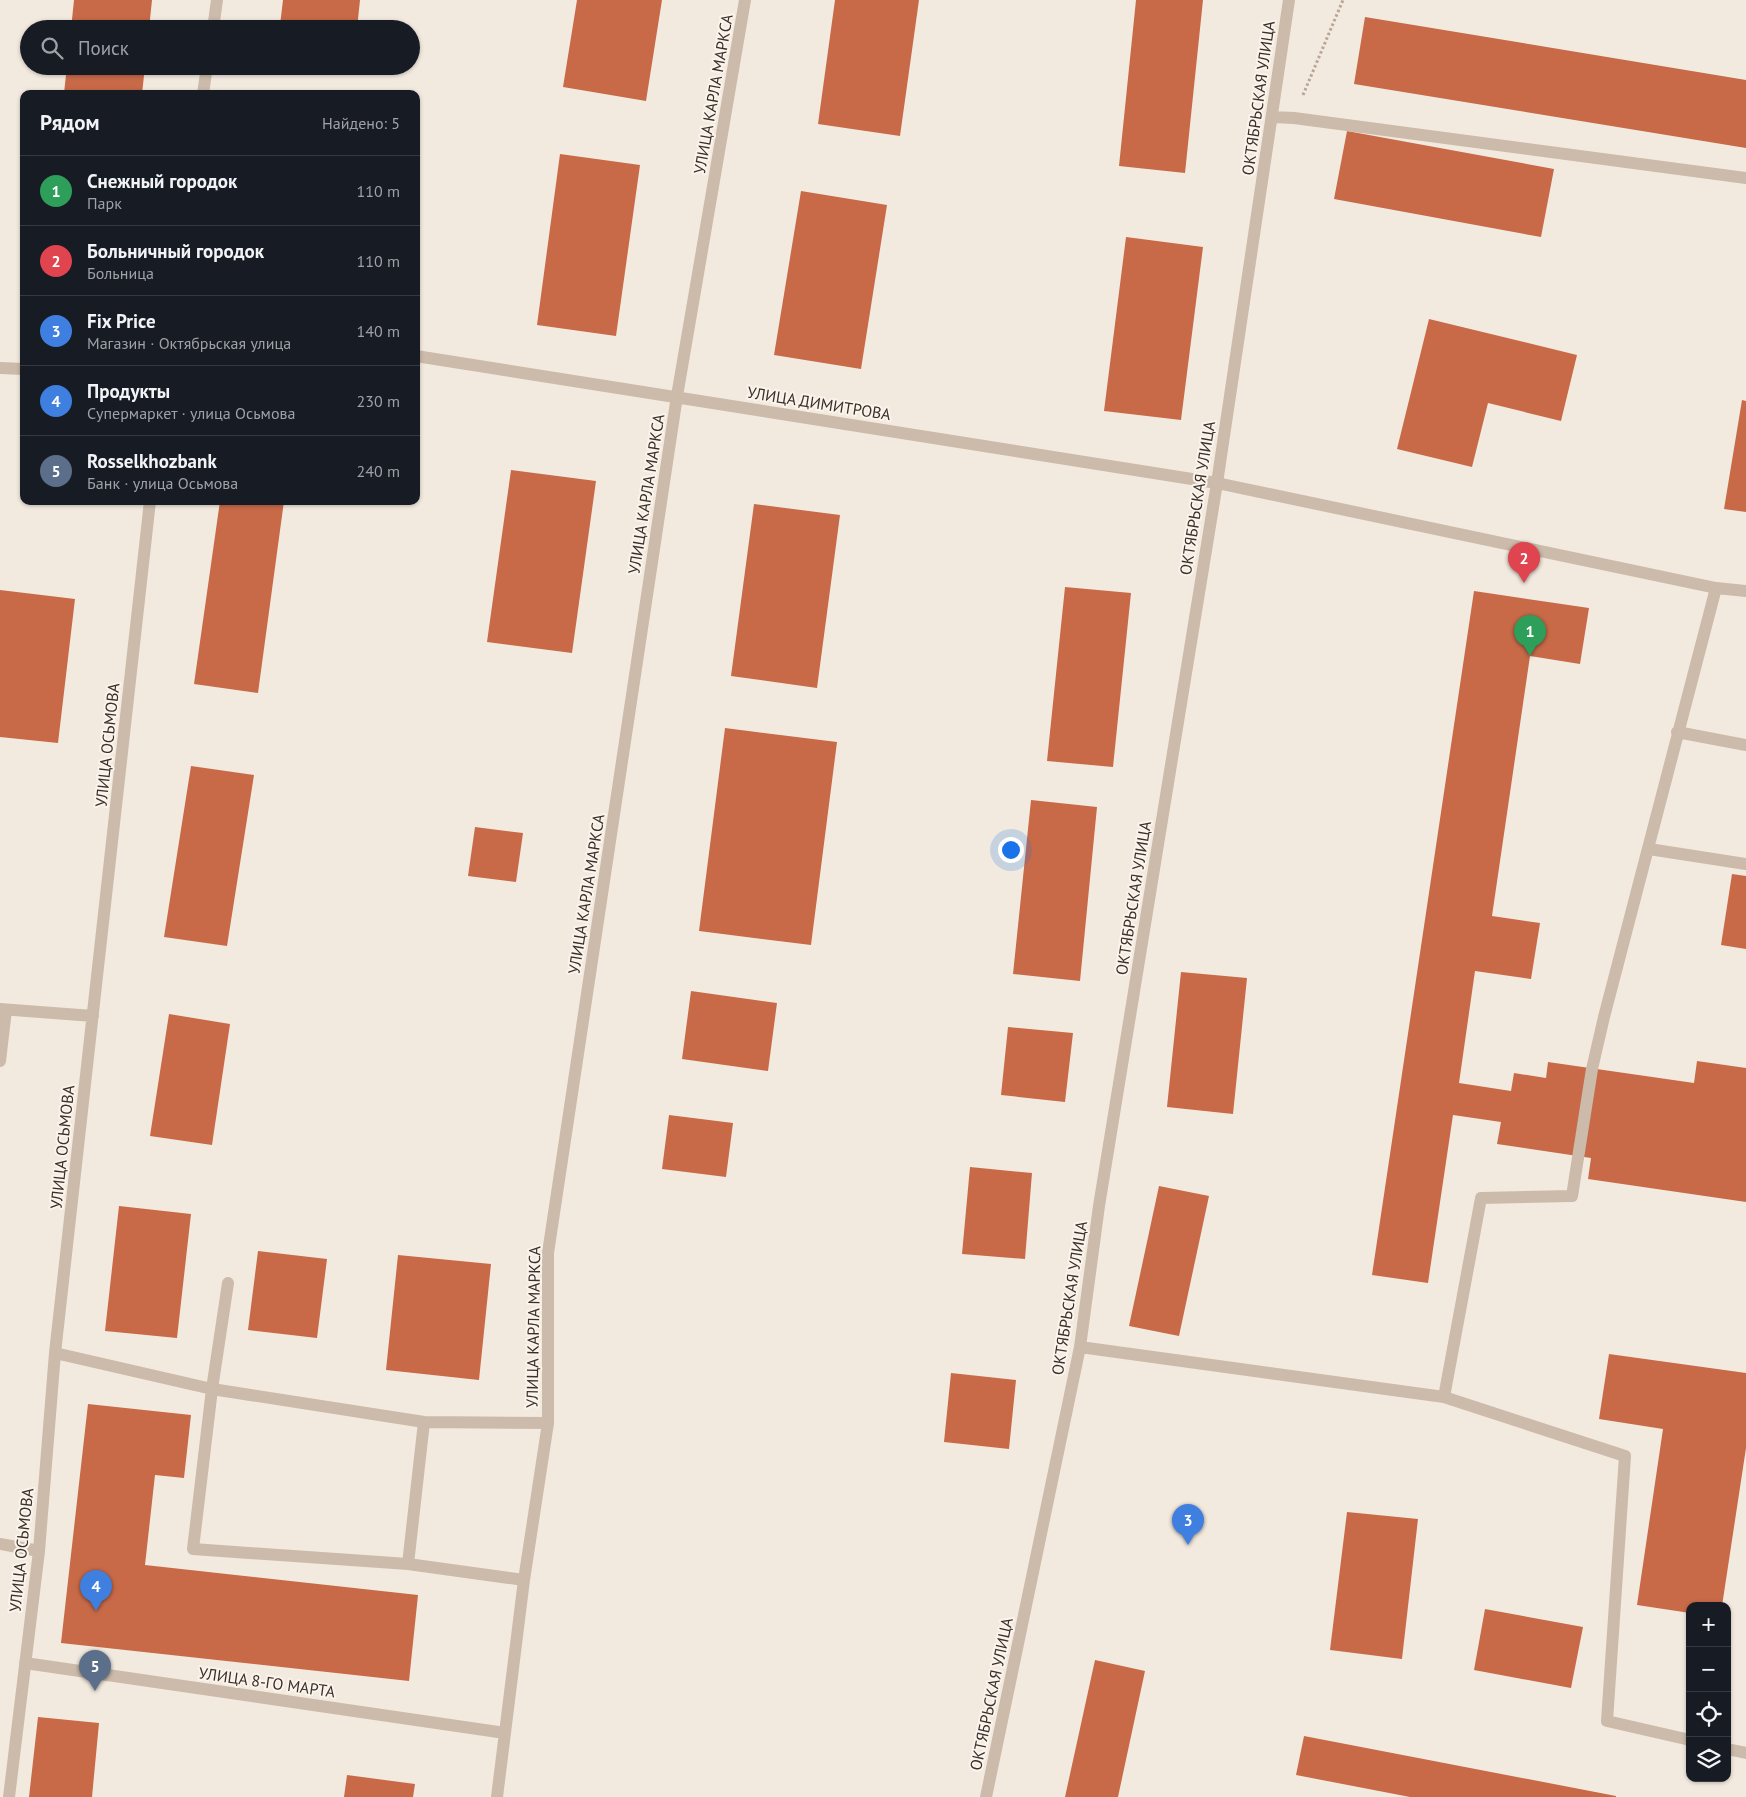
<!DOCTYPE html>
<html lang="ru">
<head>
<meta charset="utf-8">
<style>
	:root { --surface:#171b24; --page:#242831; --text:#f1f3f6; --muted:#9ea1a6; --line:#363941; --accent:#92adb1 }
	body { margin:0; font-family:"PT Sans",sans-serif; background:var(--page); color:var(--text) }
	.controls { position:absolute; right:15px; bottom:15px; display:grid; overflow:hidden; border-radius:10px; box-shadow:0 1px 4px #0004 }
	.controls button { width:45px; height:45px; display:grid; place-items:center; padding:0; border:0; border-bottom:1px solid var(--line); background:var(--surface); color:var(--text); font:25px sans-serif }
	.you { position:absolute; left:1010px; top:849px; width:18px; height:18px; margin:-12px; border:4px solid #fff; border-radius:50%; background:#1a73e8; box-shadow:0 0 0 8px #1a73e833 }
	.badge { display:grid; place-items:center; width:32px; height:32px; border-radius:50%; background:var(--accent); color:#fff; font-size:16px; font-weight:700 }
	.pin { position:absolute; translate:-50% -41px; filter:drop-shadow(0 1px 2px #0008) }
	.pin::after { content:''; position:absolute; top:26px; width:18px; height:15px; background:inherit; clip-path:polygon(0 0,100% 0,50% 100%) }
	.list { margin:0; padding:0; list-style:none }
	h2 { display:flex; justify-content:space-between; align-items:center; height:65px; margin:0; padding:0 20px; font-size:21px }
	h2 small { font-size:16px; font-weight:400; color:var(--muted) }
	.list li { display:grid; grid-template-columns:32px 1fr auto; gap:15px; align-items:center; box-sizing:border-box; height:70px; padding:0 20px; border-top:1px solid var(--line) }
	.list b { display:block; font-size:19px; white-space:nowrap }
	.list p { margin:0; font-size:16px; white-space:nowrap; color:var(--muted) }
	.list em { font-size:16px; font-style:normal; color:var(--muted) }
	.icon { flex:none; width:28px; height:28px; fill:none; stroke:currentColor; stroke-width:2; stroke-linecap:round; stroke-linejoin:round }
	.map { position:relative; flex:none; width:1746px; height:1797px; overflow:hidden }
	.search { position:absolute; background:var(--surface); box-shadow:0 1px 4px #0004; left:20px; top:20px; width:400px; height:55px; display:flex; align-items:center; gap:12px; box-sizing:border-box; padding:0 18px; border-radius:28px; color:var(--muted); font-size:19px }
	.panel { position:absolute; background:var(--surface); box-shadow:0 1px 4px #0004; left:20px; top:90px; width:400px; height:415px; border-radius:10px }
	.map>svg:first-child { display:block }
	.building { fill:#c86a48 }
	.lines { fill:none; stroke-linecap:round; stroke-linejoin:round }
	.path { stroke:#b8a594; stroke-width:3; stroke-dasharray:2.5 2.5; stroke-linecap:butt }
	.minor { stroke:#cba; stroke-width:12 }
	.labels { text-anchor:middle; stroke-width:4; stroke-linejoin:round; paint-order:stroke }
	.street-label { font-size:16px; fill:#3a2f2a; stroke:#fbf4ec }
</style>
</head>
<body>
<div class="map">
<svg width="1746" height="1797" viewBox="0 0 1746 1797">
	<rect width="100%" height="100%" fill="#f3eadf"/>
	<!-- building -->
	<path class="building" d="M74,0H152L149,29H71Z
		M283,0H360L357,29H317L280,25Z
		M577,0H662L646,101L563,87Z
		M835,0H919L900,136L818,124Z
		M1136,0H1203L1185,173L1119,166Z
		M1365,17L1746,80V148L1354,84Z
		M67,66H145L142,94L64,93Z
		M1347,131L1554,169L1541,237L1334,199Z
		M560,154L640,165L616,336L537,325Z
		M801,191L887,205L861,369L774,355Z
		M1126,237L1203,247L1181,420L1104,411Z
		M1429,319L1577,355L1561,421L1488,403L1472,467L1397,449Z
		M1742,400L1746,401V512L1724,509Z
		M511,470L596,481L572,653L487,642Z
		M220,501H284L258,693L194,684Z
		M754,504L840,515L817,688L731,676Z
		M1065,587L1131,593L1113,767L1047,761Z
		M0,590L75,599L58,743L0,737Z
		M1474,591L1589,608L1580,664L1530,656L1492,916L1540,923L1531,979L1475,971L1459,1083L1511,1091L1514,1073L1546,1078L1548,1062L1694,1083L1697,1061L1746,1068V1202L1588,1179L1591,1158L1497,1144L1501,1122L1453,1115L1428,1283L1372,1275Z
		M725,728L837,742L811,945L699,931Z
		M191,766L254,775L227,946L164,937Z
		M1031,800L1097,807L1080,981L1013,974Z
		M475,827L523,833L516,882L468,876Z
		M1732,874L1746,876V949L1721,945Z
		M1181,972L1247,978L1233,1114L1167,1107Z
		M691,991L777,1003L768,1071L682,1059Z
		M169,1014L230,1024L212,1145L150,1136Z
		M1008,1027L1073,1033L1065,1102L1001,1095Z
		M669,1115L733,1123L726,1177L662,1169Z
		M970,1167L1032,1173L1025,1259L962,1254Z
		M1159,1186L1209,1196L1179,1336L1129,1326Z
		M119,1206L191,1214L177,1338L105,1331Z
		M258,1251L327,1259L317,1338L248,1330Z
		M398,1255L491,1264L479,1380L386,1370Z
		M1609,1354L1746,1373V1448L1722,1606H1690V1613L1637,1605L1663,1429L1599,1419Z
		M951,1373L1016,1380L1009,1449L944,1442Z
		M88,1404L191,1415L184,1478L155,1475L145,1565L418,1595L409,1681L61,1643Z
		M1347,1512L1418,1519L1402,1659L1330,1650Z
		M1485,1609L1583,1627L1571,1688L1474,1670Z
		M1095,1660L1145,1671L1118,1797H1065Z
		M38,1717L99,1723L92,1797H29Z
		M1304,1736L1616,1796V1797H1410L1296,1775Z
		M347,1775L415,1784L413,1797H344Z"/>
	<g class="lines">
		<!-- path -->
		<path class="path" d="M1303,95L1343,0"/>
		<!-- minor -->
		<path class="minor" d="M213,29L217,0
			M203,94L207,66
			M1272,117L1294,118L1746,178
			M416,356L1217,483L1716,588L1604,1017L1592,1069L1572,1196L1481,1198L1444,1397L1080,1347
			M0,368L24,369
			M1716,588L1746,591
			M1677,732L1746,745
			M1649,849L1746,864
			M0,1009L93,1016
			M0,1061L6,1010
			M228,1283L212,1389L424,1422L548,1423
			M55,1353L212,1389L193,1549L408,1564L524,1580
			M1444,1397L1625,1456L1607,1721L1690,1740
			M0,1544L39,1551
			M408,1564L424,1422
			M25,1663L505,1733
			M1727,1749L1746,1753
			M9,1797L39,1551L55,1353L150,501
			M497,1797L524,1580L548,1423V1253L677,396L745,0
			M986,1797L1080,1347L1099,1206L1217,483L1289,0"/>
	</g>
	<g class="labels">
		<!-- street labels -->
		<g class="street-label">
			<text transform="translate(713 94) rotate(-80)" y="6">УЛИЦА КАРЛА МАРКСА</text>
			<text transform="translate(1258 98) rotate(-82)" y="6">ОКТЯБРЬСКАЯ УЛИЦА</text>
			<text transform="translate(819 403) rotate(9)" y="6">УЛИЦА ДИМИТРОВА</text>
			<text transform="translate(646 494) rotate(-81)" y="6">УЛИЦА КАРЛА МАРКСА</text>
			<text transform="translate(1197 498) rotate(-81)" y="6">ОКТЯБРЬСКАЯ УЛИЦА</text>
			<text transform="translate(107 745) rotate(-84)" y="6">УЛИЦА ОСЬМОВА</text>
			<text transform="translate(586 894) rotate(-81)" y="6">УЛИЦА КАРЛА МАРКСА</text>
			<text transform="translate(1133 898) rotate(-81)" y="6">ОКТЯБРЬСКАЯ УЛИЦА</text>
			<text transform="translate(62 1147) rotate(-84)" y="6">УЛИЦА ОСЬМОВА</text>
			<text transform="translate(1069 1298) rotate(-81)" y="6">ОКТЯБРЬСКАЯ УЛИЦА</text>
			<text transform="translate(533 1327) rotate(-89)" y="6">УЛИЦА КАРЛА МАРКСА</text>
			<text transform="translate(21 1550) rotate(-84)" y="6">УЛИЦА ОСЬМОВА</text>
			<text transform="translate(267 1682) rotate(8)" y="6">УЛИЦА 8-ГО МАРТА</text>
			<text transform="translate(991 1694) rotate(-78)" y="6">ОКТЯБРЬСКАЯ УЛИЦА</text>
		</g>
	</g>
</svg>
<div class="controls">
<button>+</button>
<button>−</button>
<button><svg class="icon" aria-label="locate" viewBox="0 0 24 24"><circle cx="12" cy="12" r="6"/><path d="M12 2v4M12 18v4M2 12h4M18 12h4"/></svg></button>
<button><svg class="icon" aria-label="layers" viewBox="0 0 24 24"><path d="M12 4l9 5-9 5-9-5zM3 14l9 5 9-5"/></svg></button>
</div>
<div class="you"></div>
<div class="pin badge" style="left:1530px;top:656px;background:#2e9e5b">1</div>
<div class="pin badge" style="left:1524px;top:583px;background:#e0444e">2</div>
<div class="pin badge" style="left:1188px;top:1545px;background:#3f7fe0">3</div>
<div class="pin badge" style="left:96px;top:1611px;background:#3f7fe0">4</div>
<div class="pin badge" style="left:95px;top:1691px;background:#5c6f8a">5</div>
<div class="search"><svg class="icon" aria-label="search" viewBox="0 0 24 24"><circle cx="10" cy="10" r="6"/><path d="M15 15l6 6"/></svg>Поиск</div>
<section class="panel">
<h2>Рядом<small>Найдено: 5</small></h2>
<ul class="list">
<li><span class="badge" style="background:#2e9e5b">1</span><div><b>Снежный городок</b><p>Парк</p></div><em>110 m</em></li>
<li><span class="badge" style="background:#e0444e">2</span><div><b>Больничный городок</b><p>Больница</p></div><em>110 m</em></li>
<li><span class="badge" style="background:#3f7fe0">3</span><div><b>Fix Price</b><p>Магазин · Октябрьская улица</p></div><em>140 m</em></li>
<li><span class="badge" style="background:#3f7fe0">4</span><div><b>Продукты</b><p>Супермаркет · улица Осьмова</p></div><em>230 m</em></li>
<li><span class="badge" style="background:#5c6f8a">5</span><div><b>Rosselkhozbank</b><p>Банк · улица Осьмова</p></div><em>240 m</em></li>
</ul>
</section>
</div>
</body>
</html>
